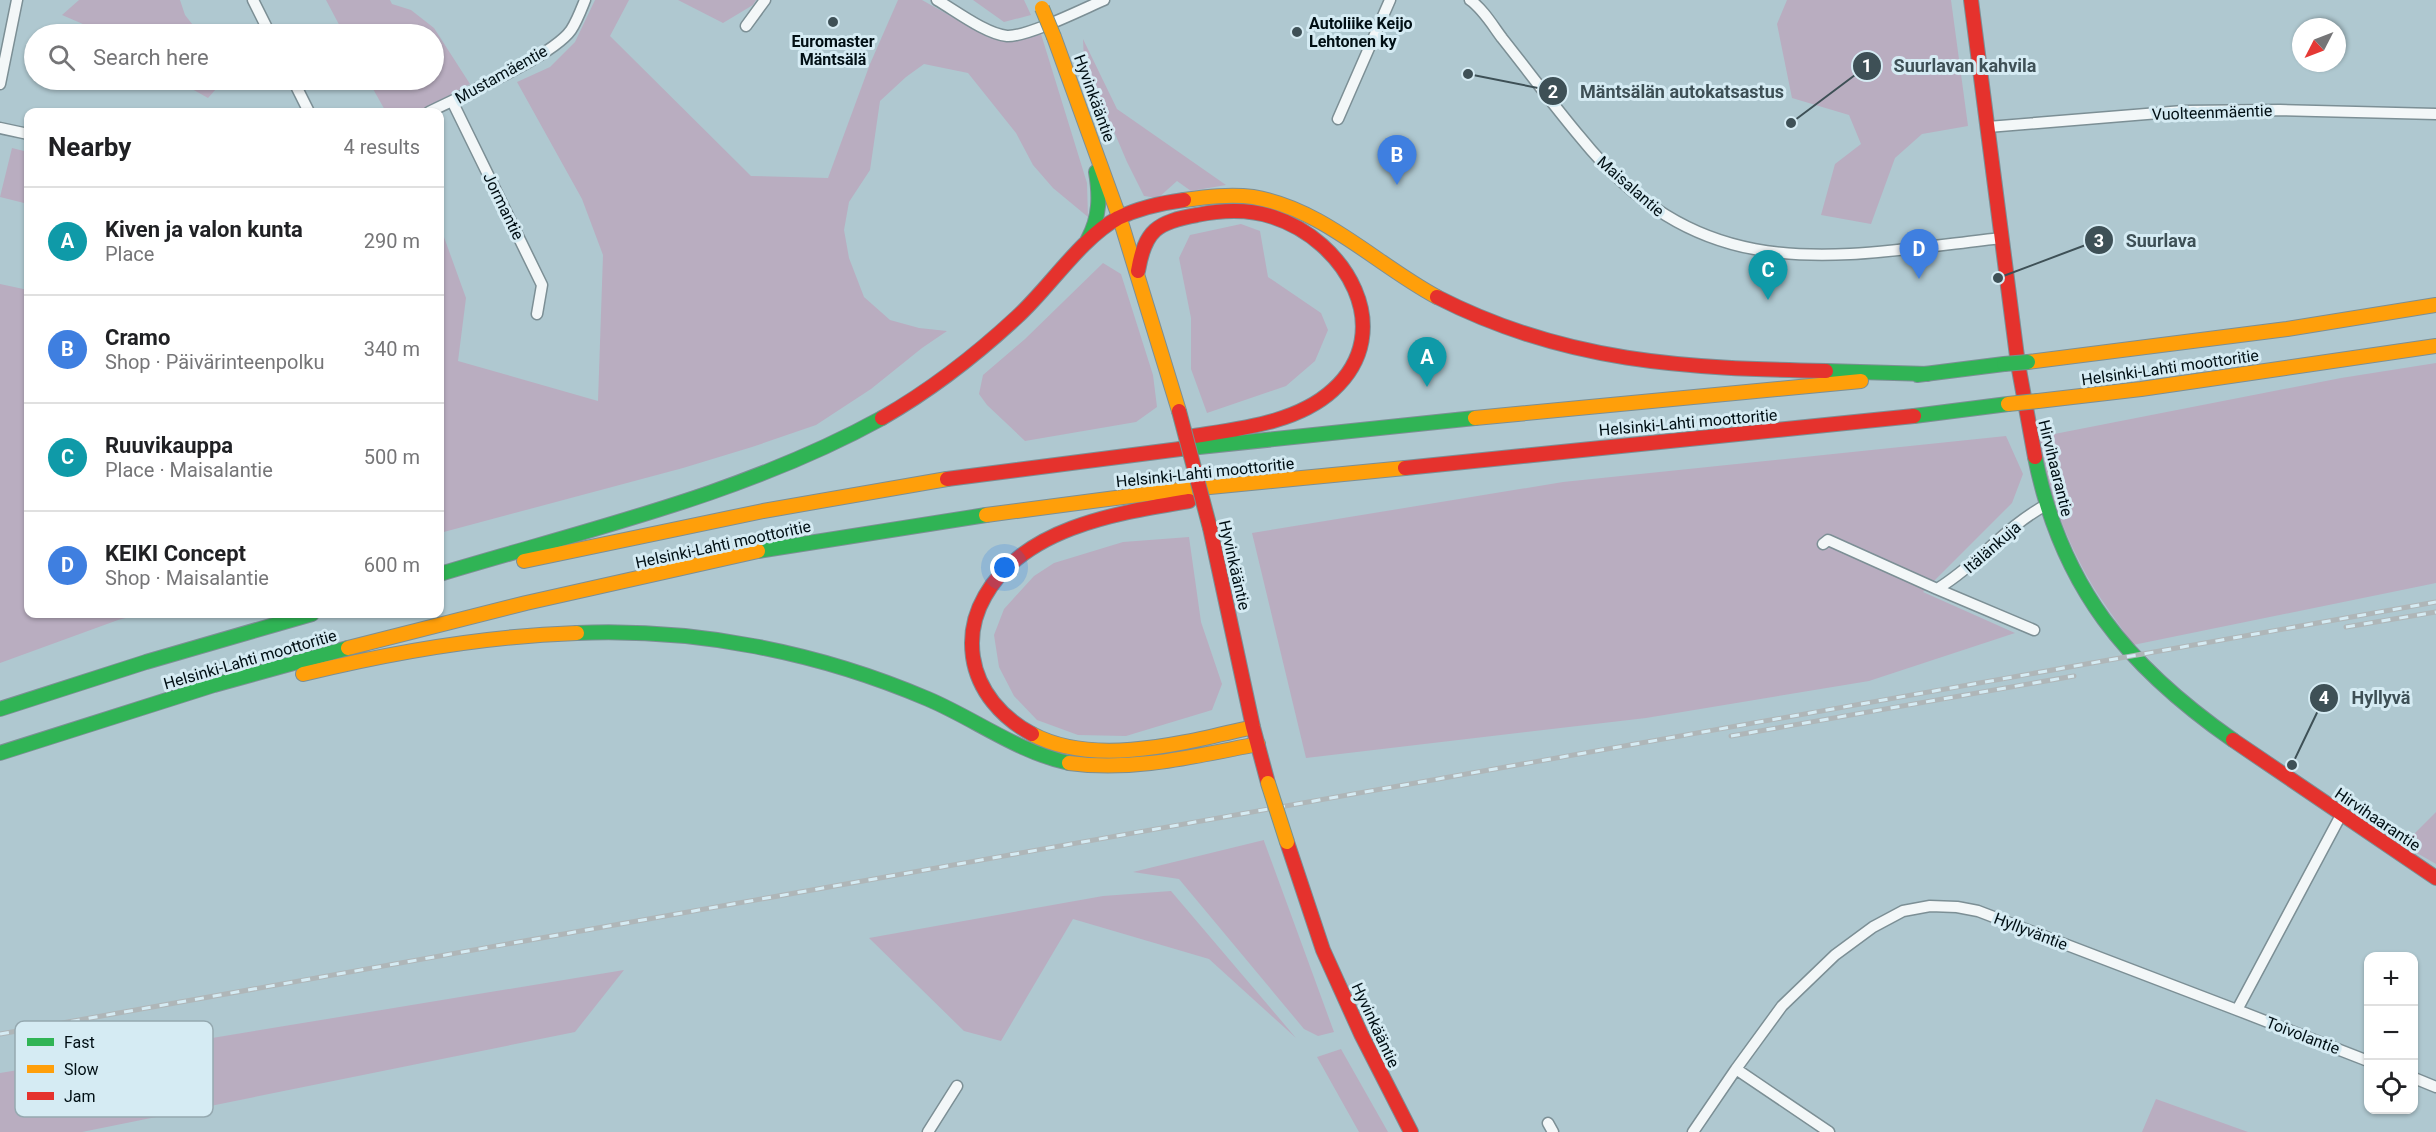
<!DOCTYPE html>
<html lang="en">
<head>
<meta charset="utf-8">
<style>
	:root { --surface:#fff; --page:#f6f6f6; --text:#202124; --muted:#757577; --line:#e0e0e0; --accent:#db2777 }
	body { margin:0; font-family:Roboto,sans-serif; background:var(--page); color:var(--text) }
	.controls { position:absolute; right:18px; bottom:18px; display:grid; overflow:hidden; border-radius:12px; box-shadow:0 2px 4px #0004 }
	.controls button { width:54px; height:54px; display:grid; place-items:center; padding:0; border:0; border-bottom:2px solid var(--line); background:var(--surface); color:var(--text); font:30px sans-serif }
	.compass { position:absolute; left:2292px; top:18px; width:54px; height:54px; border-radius:50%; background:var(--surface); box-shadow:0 2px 4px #0004; rotate:228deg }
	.you { position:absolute; left:1005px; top:568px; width:21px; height:21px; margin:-15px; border:4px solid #fff; border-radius:50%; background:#1a73e8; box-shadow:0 0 0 9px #1a73e833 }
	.badge { display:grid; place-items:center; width:39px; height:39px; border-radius:50%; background:var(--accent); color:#fff; font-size:20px; font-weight:700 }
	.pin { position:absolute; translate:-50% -50px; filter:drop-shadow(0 2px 3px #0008) }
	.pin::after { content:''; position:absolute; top:32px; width:21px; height:18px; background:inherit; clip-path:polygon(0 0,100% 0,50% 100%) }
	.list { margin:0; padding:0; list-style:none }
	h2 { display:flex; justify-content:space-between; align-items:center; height:78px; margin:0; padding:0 24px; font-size:26px }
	h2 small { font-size:20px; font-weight:400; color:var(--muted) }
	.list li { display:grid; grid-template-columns:39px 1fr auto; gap:18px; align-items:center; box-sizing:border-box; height:108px; padding:0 24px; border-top:2px solid var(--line) }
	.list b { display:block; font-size:22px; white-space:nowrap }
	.list p { margin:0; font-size:20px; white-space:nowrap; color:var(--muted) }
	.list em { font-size:20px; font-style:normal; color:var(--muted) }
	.icon { flex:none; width:33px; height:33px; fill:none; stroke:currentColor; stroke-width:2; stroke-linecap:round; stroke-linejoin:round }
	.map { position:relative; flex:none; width:2436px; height:1132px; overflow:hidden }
	.search { position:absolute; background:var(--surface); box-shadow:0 2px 4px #0004; left:24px; top:24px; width:420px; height:66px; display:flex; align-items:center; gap:15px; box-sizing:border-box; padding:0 21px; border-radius:33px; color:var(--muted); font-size:22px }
	.panel { position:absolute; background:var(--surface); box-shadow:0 2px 4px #0004; left:24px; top:108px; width:420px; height:510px; border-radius:12px }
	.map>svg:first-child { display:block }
	.green { fill:#b9adc0 }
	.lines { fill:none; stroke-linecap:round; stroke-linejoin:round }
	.street-casing { stroke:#7c8f95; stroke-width:13 }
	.fast-casing { stroke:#7c8f95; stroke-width:16 }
	.slow-casing { stroke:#7c8f95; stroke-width:16 }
	.jam-casing { stroke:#7c8f95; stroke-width:16 }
	.street { stroke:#f3f7f8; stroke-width:10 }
	.fast { stroke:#30b455; stroke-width:14 }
	.slow { stroke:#ff9f0a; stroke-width:14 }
	.jam { stroke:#e5322d; stroke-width:14 }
	.rail-casing { stroke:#afb6b8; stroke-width:5 }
	.rail { stroke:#d5ebf3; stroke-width:3; stroke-dasharray:9; stroke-linecap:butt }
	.fast-bridge-casing { stroke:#76918e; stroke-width:16; stroke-linecap:butt }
	.slow-bridge-casing { stroke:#76918e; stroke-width:16; stroke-linecap:butt }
	.jam-bridge-casing { stroke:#76918e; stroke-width:16; stroke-linecap:butt }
	.fast-bridge { stroke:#30b455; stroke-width:14 }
	.slow-bridge { stroke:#ff9f0a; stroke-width:14 }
	.jam-bridge { stroke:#e5322d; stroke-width:14 }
	.poi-dot { fill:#3e5056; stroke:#d5ebf3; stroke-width:2 }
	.labels { text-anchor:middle; stroke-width:6; stroke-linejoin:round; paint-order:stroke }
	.poi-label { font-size:16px; font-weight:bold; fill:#010f14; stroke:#d5ebf3; text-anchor:start }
	.street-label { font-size:16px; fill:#010f14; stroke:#d5ebf3 }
	.key { fill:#d5ebf3; stroke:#95a9b0; stroke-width:1.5 }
	.key-label { font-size:16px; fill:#010f14 }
	.leader { fill:none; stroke:#3e5056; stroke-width:2 }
	.callout-dot { fill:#3e5056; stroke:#d5ebf3; stroke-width:2 }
	.mark-label { font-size:18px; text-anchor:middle; font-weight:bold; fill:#fff }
	.callout-label { font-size:18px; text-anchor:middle; font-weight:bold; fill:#3e5056; stroke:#d5ebf3; stroke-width:6; stroke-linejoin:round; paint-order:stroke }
</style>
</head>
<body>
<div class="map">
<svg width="2436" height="1132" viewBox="0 0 2436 1132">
	<rect width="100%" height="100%" fill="#afc8d0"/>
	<!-- green -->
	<path class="green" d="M79,0H180L185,15L200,34H106L62,15Z
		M326,0H390L392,4L411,10L434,28L470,84L418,112H386L368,80H434V34H344Z
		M595,0H629L610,36L751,176L828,178L870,64L898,0H922L988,37L1009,42L1041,34L1087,183L1088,217L1053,188L1033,165L1016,133L968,73L924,64L906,77L880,101L870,170L849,202L844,230L849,258L864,297L890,320L919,328L947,331L922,348L871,389L816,425L752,447L683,468L440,533V307L443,297L440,290V226L466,298L458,361L598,401L603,255L582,199L517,82L550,67L575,42Z
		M678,0H756L753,5L723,23Z
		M973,0H1024L1031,15L1004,22Z
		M1787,0H1951L1968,126L1922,134L1895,158L1871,224L1821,215L1835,164L1861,144L1849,115L1792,98L1777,24Z
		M1083,39L1117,109L1226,185L1191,191L1177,181L1158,198L1144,196L1127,162L1084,61Z
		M176,80H224L208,98Z
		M12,148L28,152V204L0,197Z
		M1241,224L1260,231L1268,277L1321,313L1328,330L1315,361L1286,386L1207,413L1191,369V318L1179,258L1190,235Z
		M1103,263L1121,274L1153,375L1157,407L1136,422L1025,441L987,405L979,394L983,375L1025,339Z
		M0,284L28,290V614H141L118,620L0,663Z
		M2436,363V583L2133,645C2118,622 2100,600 2087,576C2064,534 2045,485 2039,437L2341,378Z
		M2006,436L2023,474L2012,503L1923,592L2015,633L1869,681L1646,718L1306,758L1252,533L1563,482Z
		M1189,537L1201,622L1222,684L1212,710L1126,736L1078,735L1037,720L1014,696L999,667L994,635L1004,609L1034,576L1054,563L1123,542Z
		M2436,812V864L2403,845Z
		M1264,840V841L1334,1032L1318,1036L1304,1029L1179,879L1133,872Z
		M1171,891L1296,1038L1209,959L1073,919L1001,1041L964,1031L869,938L1103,896Z
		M624,970L575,1032L82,1132H0V1073Z
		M1341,1049L1388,1132H1359L1317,1057Z
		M2156,1099L2248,1132H2142Z"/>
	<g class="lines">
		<!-- street casing -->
		<g class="street-casing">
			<path id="street" d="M253,0L270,34
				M937,0C956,11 986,34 1007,36C1027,37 1083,9 1104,0
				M1470,0C1483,9 1493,26 1502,38C1529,72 1554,106 1581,138C1704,290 1832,257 2002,238
				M746,26L765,0
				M293,80L309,112
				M0,84L17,0
				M452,101L542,285L537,314
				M429,112C461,96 553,56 571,30C577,21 581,10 585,0
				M1338,119L1390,0
				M1988,127L2183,111L2280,110L2436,114
				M0,128L28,134
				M1823,544L1828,540L1937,589C1977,565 2005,527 2046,505
				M1937,589L2034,630
				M2237,1010L2368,1061
				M1736,1069L1829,1132
				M2414,1078L2436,1087
				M1548,1123L1553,1132
				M928,1132L957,1086
				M1693,1132L1736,1069L1782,1006L1835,955L1873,927L1903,911L1930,906L1957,907L1978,911L2237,1010L2341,815"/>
		</g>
		<!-- fast casing -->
		<g class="fast-casing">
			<path id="fast" d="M1088,239C1100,217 1100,196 1096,172
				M1826,371L1928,374
				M1917,375L2004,364
				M1914,416L2008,404
				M1180,449L1475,418
				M2035,457C2061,587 2127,666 2233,740
				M758,551L986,515
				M440,574C589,529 744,494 882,418
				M577,633C697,628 818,652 928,699C975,719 1018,752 1069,763
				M0,709L146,662L312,614
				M0,753L214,685L348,648"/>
		</g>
		<!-- slow casing -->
		<g class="slow-casing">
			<path id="slow" d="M1054,37L1121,222L1179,411
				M1184,200C1206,197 1230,194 1253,197C1322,208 1377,265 1437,297
				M2028,362L2287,329L2436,305
				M2038,401L2141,389L2436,346
				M1475,418L1861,381
				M986,515L1169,491L1405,468
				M524,561L763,511L947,479
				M348,648L526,603L758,551
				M303,674C393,652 484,636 577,633
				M1032,734C1095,768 1187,742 1253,727
				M1069,763C1133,772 1195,756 1258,744"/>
		</g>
		<!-- jam casing -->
		<g class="jam-casing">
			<path id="jam" d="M1971,0L2018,364L2035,457
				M1138,271C1145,230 1157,222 1197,215C1222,210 1249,209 1273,217C1345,240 1399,330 1333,390C1296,424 1236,429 1188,437
				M1437,297C1566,363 1684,368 1826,371
				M882,418C931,390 976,355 1017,317C1049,288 1081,238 1118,218C1139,208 1161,203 1184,200
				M1405,468L1914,416
				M947,479L1180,449
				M1210,528L1253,727L1268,783
				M1032,734C1002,718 978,691 973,657C970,636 974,615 985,596C1024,527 1118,513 1189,501
				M2233,740L2436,878
				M1287,842L1323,950L1361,1034L1411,1132"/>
		</g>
		<!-- street -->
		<use href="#street" class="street"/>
		<!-- fast -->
		<use href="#fast" class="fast"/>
		<!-- slow -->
		<use href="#slow" class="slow"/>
		<!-- jam -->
		<use href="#jam" class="jam"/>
		<!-- rail casing -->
		<g class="rail-casing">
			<path id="rail" d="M2346,627L2436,612
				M1731,736L2074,676
				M0,1034L2436,602"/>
		</g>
		<!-- rail -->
		<use href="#rail" class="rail"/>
		<!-- fast-bridge casing -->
		<g class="fast-bridge-casing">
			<path id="fast-bridge" d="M2004,364L2028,362"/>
		</g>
		<!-- slow-bridge casing -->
		<g class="slow-bridge-casing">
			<path id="slow-bridge" d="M1042,8L1054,37
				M2008,404L2038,401
				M1268,783L1287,842"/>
		</g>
		<!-- jam-bridge casing -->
		<g class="jam-bridge-casing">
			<path id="jam-bridge" d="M1179,411L1210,528"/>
		</g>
		<!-- fast-bridge -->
		<use href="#fast-bridge" class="fast-bridge"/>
		<!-- slow-bridge -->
		<use href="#slow-bridge" class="slow-bridge"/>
		<!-- jam-bridge -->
		<use href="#jam-bridge" class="jam-bridge"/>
	</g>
	<!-- markers -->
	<g class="poi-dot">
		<circle cx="833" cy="22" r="6"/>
		<circle cx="1297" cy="32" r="6"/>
	</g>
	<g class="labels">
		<!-- poi labels -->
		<g class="poi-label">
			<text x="1309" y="29">Autoliike Keijo<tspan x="1309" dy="18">Lehtonen ky</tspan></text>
			<text x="833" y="47" text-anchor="middle">Euromaster<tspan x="833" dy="18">Mäntsälä</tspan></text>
		</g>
		<!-- street labels -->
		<g class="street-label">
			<text transform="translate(501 74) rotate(-29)" y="6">Mustamäentie</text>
			<text transform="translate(1095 98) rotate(70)" y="6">Hyvinkääntie</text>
			<text transform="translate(2212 112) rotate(-2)" y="6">Vuolteenmäentie</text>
			<text transform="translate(1631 186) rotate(41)" y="6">Maisalantie</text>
			<text transform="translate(504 206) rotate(64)" y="6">Jormantie</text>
			<text transform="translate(2170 367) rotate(-8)" y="6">Helsinki-Lahti moottoritie</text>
			<text transform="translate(1688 422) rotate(-5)" y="6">Helsinki-Lahti moottoritie</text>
			<text transform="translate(2056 468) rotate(76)" y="6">Hirvihaarantie</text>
			<text transform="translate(1205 472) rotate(-6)" y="6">Helsinki-Lahti moottoritie</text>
			<text transform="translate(723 544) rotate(-12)" y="6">Helsinki-Lahti moottoritie</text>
			<text transform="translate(1992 547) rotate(-41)" y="6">Itälänkuja</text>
			<text transform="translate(1235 565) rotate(77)" y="6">Hyvinkääntie</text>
			<text transform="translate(250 659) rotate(-16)" y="6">Helsinki-Lahti moottoritie</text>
			<text transform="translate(2378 819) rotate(34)" y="6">Hirvihaarantie</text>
			<text transform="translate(2031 931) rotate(21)" y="6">Hyllyväntie</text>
			<text transform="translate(1376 1025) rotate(65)" y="6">Hyvinkääntie</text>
			<text transform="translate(2303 1035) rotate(21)" y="6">Toivolantie</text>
		</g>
	</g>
	<!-- legend -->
	<rect x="15" y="1021" width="198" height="96" rx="9" class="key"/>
	<rect x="27" y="1038" width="27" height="8" fill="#30b455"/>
	<rect x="27" y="1065" width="27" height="8" fill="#ff9f0a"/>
	<rect x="27" y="1092" width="27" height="8" fill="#e5322d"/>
	<g class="key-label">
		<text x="64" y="1048">Fast</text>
		<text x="64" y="1075">Slow</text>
		<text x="64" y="1102">Jam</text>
	</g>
	<!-- callouts -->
	<path class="leader" d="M1791 123L1867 66M1468 74L1553 91M1998 278L2099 240M2292 765L2324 698"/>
	<g class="callout-dot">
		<circle cx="1791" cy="123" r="6"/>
		<circle cx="1468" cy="74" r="6"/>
		<circle cx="1998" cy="278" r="6"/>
		<circle cx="2292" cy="765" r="6"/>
		<circle cx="1867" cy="66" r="15"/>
		<circle cx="1553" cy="91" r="15"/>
		<circle cx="2099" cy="240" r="15"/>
		<circle cx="2324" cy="698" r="15"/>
	</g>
	<g class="mark-label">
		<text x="1867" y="72">1</text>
		<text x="1553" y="98">2</text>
		<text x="2099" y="247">3</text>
		<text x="2324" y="704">4</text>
	</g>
	<g class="callout-label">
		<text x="1965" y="72">Suurlavan kahvila</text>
		<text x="1682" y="98">Mäntsälän autokatsastus</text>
		<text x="2161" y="247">Suurlava</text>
		<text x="2381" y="704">Hyllyvä</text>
	</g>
</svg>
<div class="controls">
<button>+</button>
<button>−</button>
<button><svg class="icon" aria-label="locate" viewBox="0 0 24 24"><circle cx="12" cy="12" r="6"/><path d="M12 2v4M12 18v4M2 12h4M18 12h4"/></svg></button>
</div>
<svg class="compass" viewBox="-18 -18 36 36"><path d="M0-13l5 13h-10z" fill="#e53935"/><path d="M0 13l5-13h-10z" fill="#757577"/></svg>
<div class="you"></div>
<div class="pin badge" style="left:1427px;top:387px;background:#0f9aa8">A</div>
<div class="pin badge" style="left:1397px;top:185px;background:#3f7fe0">B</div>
<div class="pin badge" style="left:1768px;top:300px;background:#0f9aa8">C</div>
<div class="pin badge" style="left:1919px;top:279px;background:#3f7fe0">D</div>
<div class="search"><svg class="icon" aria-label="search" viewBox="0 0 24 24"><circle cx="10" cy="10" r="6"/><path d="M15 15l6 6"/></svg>Search here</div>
<section class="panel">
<h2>Nearby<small>4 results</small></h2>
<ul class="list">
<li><span class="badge" style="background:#0f9aa8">A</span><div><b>Kiven ja valon kunta</b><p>Place</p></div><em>290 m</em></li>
<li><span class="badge" style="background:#3f7fe0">B</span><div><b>Cramo</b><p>Shop · Päivärinteenpolku</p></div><em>340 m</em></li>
<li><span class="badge" style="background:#0f9aa8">C</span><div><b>Ruuvikauppa</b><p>Place · Maisalantie</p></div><em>500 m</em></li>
<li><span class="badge" style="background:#3f7fe0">D</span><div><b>KEIKI Concept</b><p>Shop · Maisalantie</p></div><em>600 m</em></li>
</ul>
</section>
</div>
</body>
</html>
